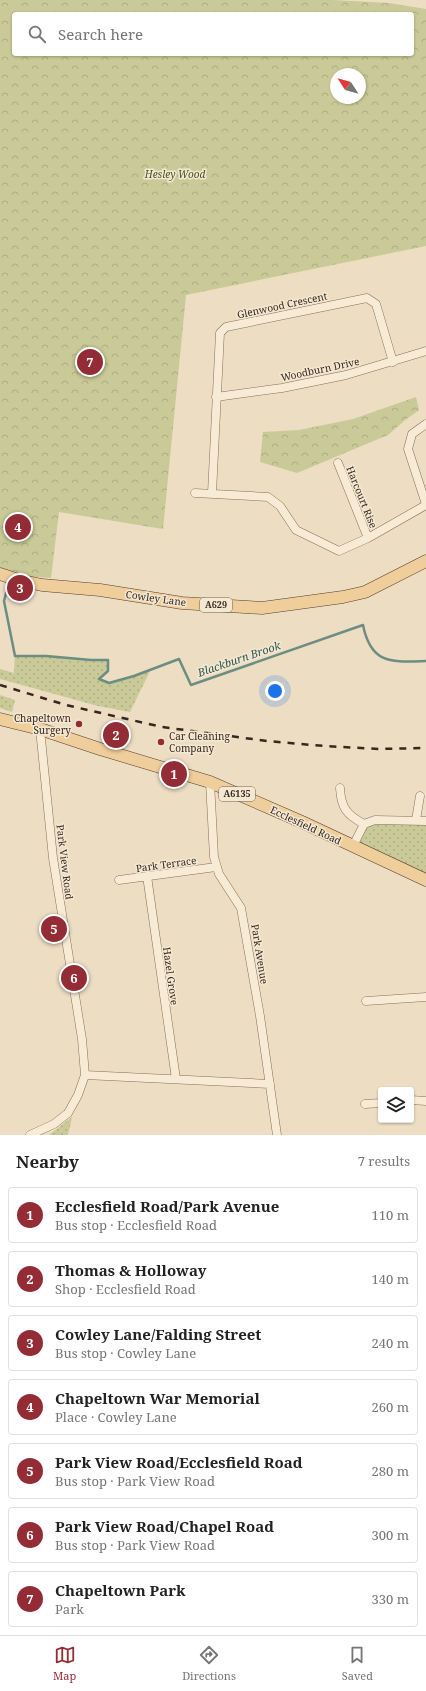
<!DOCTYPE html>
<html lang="en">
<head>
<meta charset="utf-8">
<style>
	:root { --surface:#fff; --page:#f6f6f6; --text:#222; --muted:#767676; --line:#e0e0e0; --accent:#932c35 }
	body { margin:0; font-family:"Noto Serif",serif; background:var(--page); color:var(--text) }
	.controls { position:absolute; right:12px; bottom:12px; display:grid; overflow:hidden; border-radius:4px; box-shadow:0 1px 3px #0004 }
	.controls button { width:36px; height:36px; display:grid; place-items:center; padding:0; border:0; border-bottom:1px solid var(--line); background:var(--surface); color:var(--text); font:20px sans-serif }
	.compass { position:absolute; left:330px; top:68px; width:36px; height:36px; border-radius:50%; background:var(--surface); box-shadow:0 1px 3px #0004; rotate:306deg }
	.you { position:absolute; left:275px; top:691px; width:14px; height:14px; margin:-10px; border:3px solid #fff; border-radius:50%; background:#1a73e8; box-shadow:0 0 0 6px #1a73e833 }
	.badge { display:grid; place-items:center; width:26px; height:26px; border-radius:50%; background:var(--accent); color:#fff; font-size:13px; font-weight:700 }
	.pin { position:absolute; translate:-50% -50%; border:2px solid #fff; box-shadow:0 1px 4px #0006 }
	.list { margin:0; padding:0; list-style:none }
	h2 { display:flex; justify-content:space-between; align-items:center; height:52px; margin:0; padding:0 16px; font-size:17px }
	h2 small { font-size:13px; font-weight:400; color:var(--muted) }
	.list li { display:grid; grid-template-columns:26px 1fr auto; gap:12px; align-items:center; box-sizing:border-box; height:56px; margin:0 8px 8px; padding:0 8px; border:1px solid var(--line); border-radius:4px }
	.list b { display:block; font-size:15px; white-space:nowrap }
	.list p { margin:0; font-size:13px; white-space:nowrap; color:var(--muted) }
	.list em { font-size:13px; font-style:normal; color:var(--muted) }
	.icon { flex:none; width:22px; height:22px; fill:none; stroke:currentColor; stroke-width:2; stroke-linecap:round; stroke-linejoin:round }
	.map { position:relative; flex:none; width:426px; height:1135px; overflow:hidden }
	.search { position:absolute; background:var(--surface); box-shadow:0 1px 3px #0004; left:12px; right:12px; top:12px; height:44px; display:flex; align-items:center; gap:10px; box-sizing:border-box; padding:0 14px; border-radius:4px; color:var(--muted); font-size:15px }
	.sheet { height:500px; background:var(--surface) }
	nav { display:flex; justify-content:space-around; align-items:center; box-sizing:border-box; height:56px; border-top:1px solid var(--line); background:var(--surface); font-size:11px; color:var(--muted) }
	nav a { display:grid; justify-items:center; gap:2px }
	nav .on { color:var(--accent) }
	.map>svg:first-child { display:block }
	.grass { fill:url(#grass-dots) }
	.forest { fill:url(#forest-crowns); fill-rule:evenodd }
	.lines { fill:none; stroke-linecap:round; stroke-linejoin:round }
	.stream { stroke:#6c8d82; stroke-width:2.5 }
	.minor-casing { stroke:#866e5a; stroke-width:9 }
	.primary-casing { stroke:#543d2e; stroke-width:13 }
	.minor { stroke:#f8ebd6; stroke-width:8 }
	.primary { stroke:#efce9b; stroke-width:12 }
	.rail { stroke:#36281e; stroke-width:2.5; stroke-dasharray:7 7; stroke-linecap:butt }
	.poi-dot { fill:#932c35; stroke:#f4e8d2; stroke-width:1.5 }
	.labels { text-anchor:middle; stroke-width:3; stroke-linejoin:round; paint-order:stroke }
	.shield { fill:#f4e8d2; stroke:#6f6254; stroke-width:1 }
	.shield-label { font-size:9px; font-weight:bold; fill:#36281e }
	.park-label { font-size:10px; font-style:italic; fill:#4b5225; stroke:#f4e8d2 }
	.street-label { font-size:10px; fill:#36281e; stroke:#f4e8d2 }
	.poi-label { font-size:10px; fill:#36281e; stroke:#f4e8d2; text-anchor:end }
	.water-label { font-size:11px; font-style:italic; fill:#2e5650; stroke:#f4e8d2 }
</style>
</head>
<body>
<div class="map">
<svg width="426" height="1135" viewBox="0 0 426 1135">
	<defs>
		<pattern id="grass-dots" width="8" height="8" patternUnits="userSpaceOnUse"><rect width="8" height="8" fill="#c9ca97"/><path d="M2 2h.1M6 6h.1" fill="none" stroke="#adae82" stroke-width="1.8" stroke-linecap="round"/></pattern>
		<pattern id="forest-crowns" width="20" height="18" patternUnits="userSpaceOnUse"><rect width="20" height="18" fill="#c9ca97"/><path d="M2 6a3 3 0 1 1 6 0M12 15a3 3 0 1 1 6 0" fill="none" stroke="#adae82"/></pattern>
	</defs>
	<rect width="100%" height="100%" fill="#edddc3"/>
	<!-- grass -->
	<path class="grass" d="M15,656H46L91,660H108V671L99,679L109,683L151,669L130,712L98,706L0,679V669L14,673Z
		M0,695L15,700L12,712L0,708Z
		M376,823L426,824V879L356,846L366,827Z
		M72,1117L68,1135H49Z"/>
	<!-- forest -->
	<path class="forest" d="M0,0H333L389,3L426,9V246L186,295L163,529L59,512L51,578L21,576L0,568ZM14,14H412V54H14ZM336,74H360V98H336Z
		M416,397L419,410L404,421L388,435L297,473L260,462L263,432L299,430L353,419Z"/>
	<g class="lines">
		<!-- stream -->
		<path class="stream" d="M8,586L4,601L15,656H46L91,660H108V671L99,679L109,683L134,676L179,659L191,685L363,625C371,665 392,662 426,661"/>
		<!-- minor casing -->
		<g class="minor-casing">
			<path id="minor" d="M216,397L282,388L346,375L426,351
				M426,424L412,434L408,449L426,504
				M338,463L368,538
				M195,493L268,497L280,506L296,530L339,551L368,538L426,505
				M212,493L220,333L226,327L367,298L376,304L393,362
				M210,782L214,857L219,874L241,908L260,1016L277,1135
				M340,788C341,808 347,815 364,824
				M416,820L420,796
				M353,846L364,824L375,820L426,821
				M147,876L176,1079
				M119,880L216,867
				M366,1001L426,997
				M85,1075L270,1084
				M411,1100L426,1101
				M365,1104L381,1103
				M30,1135L54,1124L68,1113L78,1095L85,1075L82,1039L53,858L40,729"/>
		</g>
		<!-- primary casing -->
		<g class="primary-casing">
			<path id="primary" d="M0,574L18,580L42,585L100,590L182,603L262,608L343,597L365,592L426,561
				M0,719L40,729L100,749L210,782L302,822L426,880"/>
		</g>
		<!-- minor -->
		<use href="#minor" class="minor"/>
		<!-- primary -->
		<use href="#primary" class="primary"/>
		<!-- rail -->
		<path class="rail" d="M0,685L66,705L162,727L267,741L324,746L379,749L426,748"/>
	</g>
	<!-- markers -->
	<g class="poi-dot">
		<circle cx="79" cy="724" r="4"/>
		<circle cx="161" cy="742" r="4"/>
	</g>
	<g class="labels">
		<!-- shield labels -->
		<g class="shield">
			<rect x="200" y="598" width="32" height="14" rx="3"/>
			<rect x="219" y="787" width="36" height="14" rx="3"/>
		</g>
		<g class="shield-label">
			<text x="216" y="608">A629</text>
			<text x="237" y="797">A6135</text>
		</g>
		<!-- park labels -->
		<g class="park-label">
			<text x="175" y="178">Hesley Wood</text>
		</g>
		<!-- street labels -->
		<g class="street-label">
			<text transform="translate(282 305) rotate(-12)" y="4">Glenwood Crescent</text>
			<text transform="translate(320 369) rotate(-12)" y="4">Woodburn Drive</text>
			<text transform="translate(362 497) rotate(68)" y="4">Harcourt Rise</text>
			<text transform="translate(156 598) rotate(8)" y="4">Cowley Lane</text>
			<text transform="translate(306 825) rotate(25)" y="4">Ecclesfield Road</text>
			<text transform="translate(65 862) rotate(83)" y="4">Park View Road</text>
			<text transform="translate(166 864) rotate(-8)" y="4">Park Terrace</text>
			<text transform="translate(260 954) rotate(81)" y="4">Park Avenue</text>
			<text transform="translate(171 976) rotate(82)" y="4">Hazel Grove</text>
		</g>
		<!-- poi labels -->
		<g class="poi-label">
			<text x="71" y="722">Chapeltown<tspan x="71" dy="12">Surgery</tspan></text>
			<text x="169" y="740" text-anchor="start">Car Cleaning<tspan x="169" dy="12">Company</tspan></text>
		</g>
		<!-- water labels -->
		<g class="water-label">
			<text transform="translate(239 659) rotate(-19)" y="4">Blackburn Brook</text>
		</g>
	</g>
</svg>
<div class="controls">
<button><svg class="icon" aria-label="layers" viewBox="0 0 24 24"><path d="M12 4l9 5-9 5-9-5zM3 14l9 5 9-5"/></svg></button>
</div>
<svg class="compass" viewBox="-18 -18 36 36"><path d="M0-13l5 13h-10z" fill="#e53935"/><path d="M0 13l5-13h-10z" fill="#767676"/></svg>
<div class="you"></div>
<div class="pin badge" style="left:174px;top:774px">1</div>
<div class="pin badge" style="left:116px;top:735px">2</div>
<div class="pin badge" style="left:20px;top:588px">3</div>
<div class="pin badge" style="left:18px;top:527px">4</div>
<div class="pin badge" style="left:54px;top:929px">5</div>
<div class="pin badge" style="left:74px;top:978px">6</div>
<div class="pin badge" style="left:90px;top:362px">7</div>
<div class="search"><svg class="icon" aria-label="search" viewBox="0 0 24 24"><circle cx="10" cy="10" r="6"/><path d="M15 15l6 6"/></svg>Search here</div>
</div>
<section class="sheet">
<h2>Nearby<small>7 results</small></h2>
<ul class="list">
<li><span class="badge">1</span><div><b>Ecclesfield Road/Park Avenue</b><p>Bus stop · Ecclesfield Road</p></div><em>110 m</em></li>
<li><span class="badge">2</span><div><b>Thomas &amp; Holloway</b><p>Shop · Ecclesfield Road</p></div><em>140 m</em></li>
<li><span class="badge">3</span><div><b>Cowley Lane/Falding Street</b><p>Bus stop · Cowley Lane</p></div><em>240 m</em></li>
<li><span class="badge">4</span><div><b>Chapeltown War Memorial</b><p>Place · Cowley Lane</p></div><em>260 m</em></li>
<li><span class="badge">5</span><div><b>Park View Road/Ecclesfield Road</b><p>Bus stop · Park View Road</p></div><em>280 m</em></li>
<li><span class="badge">6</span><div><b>Park View Road/Chapel Road</b><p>Bus stop · Park View Road</p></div><em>300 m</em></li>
<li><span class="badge">7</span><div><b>Chapeltown Park</b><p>Park</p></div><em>330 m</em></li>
</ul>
</section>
<nav>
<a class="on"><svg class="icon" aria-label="map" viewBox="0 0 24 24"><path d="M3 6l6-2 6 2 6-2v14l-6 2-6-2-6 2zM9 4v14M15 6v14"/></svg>Map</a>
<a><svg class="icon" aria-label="directions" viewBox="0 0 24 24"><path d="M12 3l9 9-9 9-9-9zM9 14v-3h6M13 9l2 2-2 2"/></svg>Directions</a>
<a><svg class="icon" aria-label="saved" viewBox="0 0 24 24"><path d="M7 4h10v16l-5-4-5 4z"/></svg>Saved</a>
</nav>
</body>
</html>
